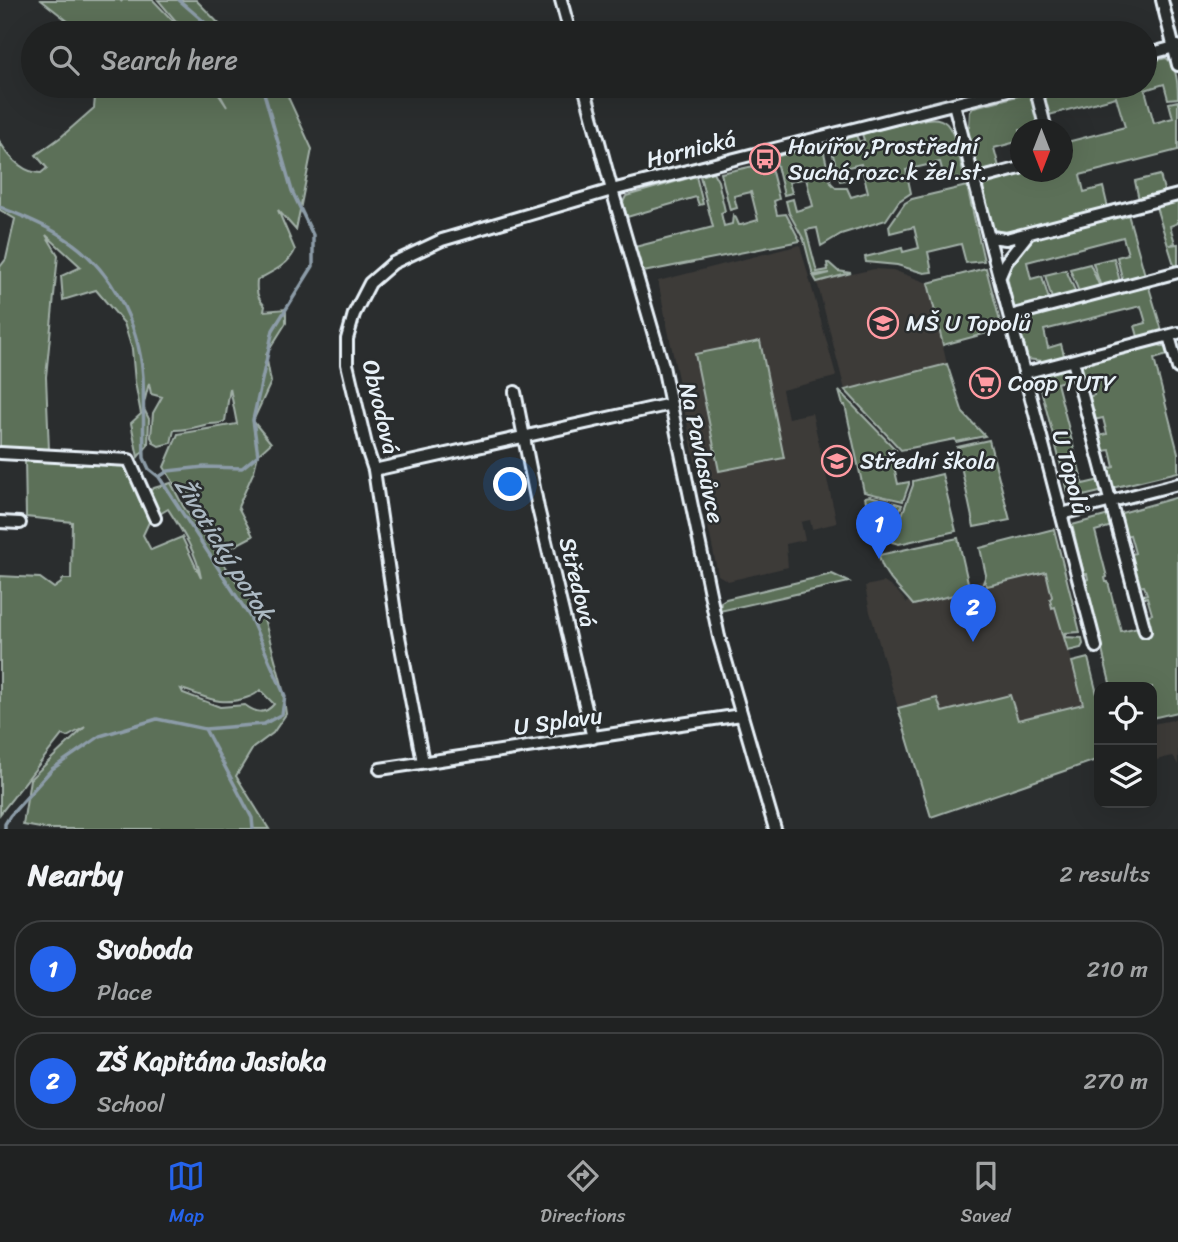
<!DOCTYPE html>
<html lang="en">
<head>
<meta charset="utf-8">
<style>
	:root { --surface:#202222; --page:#2d2f2f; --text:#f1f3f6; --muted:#a2a4a5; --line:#3d3f40; --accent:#2563eb }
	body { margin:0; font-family:Sriracha,sans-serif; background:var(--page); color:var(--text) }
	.controls { position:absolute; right:21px; bottom:21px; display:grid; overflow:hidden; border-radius:14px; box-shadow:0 7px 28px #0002 }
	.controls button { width:63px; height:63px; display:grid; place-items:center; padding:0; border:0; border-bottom:2px solid var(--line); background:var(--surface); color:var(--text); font:35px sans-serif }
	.compass { position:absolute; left:1010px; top:119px; width:63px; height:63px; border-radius:50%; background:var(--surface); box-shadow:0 7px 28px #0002; rotate:180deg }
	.you { position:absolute; left:511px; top:485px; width:24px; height:24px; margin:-18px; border:5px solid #fff; border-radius:50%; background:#1a73e8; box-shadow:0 0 0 10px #1a73e833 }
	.badge { display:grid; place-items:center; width:46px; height:46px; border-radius:50%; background:var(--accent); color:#fff; font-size:23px; font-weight:700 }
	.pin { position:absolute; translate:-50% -58px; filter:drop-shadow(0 2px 4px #0008) }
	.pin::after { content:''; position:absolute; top:37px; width:24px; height:21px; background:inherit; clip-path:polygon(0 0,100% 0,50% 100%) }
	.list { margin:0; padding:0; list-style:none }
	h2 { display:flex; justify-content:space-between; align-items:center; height:91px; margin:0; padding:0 28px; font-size:30px }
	h2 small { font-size:23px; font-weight:400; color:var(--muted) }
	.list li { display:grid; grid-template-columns:46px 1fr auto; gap:21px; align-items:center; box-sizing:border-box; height:98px; margin:0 14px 14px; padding:0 14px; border:2px solid var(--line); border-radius:28px }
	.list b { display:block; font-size:26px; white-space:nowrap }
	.list p { margin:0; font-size:23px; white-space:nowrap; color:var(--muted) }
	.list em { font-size:23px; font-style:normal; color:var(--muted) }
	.icon { flex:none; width:38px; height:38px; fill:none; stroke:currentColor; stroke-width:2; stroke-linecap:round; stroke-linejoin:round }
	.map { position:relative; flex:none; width:1178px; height:829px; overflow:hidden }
	.search { position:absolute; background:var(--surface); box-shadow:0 7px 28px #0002; left:21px; right:21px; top:21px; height:77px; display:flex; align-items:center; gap:18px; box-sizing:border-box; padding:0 24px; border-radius:38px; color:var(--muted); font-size:26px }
	.sheet { height:315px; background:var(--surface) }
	nav { display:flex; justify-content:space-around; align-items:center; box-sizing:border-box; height:98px; border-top:2px solid var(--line); background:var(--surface); font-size:19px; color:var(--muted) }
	nav a { display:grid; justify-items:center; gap:4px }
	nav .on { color:var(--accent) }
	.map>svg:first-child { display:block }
	.built { fill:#3c3a38 }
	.green { fill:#5c6f59; stroke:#a2b0a8; stroke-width:2; fill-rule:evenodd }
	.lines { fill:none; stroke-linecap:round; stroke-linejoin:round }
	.stream { stroke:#8c9ca8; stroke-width:3.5 }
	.street-casing { stroke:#e8f1f8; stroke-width:16 }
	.street { stroke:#2a2d2e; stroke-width:10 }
	.labels { text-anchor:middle; stroke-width:5; stroke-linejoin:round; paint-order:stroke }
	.poi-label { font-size:23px; fill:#e8f1f8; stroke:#2a2d2e; text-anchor:start }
	.street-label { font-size:23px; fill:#e8f1f8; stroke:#2a2d2e }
	.water-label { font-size:24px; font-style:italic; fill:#abb8c2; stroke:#2a2d2e }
</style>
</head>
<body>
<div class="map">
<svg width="1178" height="829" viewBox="0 0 1178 829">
	<rect width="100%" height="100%" fill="#2a2d2e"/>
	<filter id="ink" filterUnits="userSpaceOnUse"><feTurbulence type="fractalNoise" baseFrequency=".0143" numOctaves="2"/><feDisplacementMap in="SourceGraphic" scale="14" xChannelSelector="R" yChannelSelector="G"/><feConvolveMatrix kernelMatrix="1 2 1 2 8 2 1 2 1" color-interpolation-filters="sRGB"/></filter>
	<g filter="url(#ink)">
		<!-- built -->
		<path class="built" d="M800,245L836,375L835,377L782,390L788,418L812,413L837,523L812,529L810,520L801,522L805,540L786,544L788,567L728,581L718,575L658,281Z
			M874,269L893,270L928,283L947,364L845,390L817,282Z
			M1047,563L1083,704L1017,720L1010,695L941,712L937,698L898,708L870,612L865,586L884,582L897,591L907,603L909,600Z
			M1178,719V765L1173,756L1152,761V724Z"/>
		<!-- green -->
		<path class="green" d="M41,0H120L122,2L121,0H153L173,21L181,33H83Z
			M158,0H196L228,33H186Z
			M1166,58C1177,64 1178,85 1178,98L1168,99L1164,84L1145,90L1154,123L1173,118L1169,103L1178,101V150L1080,175L1084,192L1103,187L1108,208L1007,234L993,229L983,189L984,184L1024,172H1062L1063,143L1125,127L1116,97L1049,115L1052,129H1050L1041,96L1042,91L1058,86H1145V63Z
			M96,86H213L227,107L215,86H283L312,149L296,230L278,210L295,250C288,266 271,272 257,280C256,291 257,298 265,306L264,311L286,309V323L266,355L271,382L253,421L271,443L258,455L254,471L238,507L253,536L221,553L187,491L176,487L164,467L178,434L237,424L230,388L225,421C218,425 216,423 209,424C195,427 190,430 174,430L171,443L159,446L154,443L151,437L153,413L162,397L151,394L149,383L143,407L149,419L148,445L138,457L131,423L141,414L135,382L132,349L124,323L96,290L63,300L61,276L81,267L46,235L58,255L46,377L49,450L0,449V267L6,259L15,219L0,210V142C9,157 22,173 41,173L47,168L36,155L61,137L94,108Z
			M1030,93L1034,97L1042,129L1020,130V141L994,148L999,167L979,172L967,128L969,127L970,112L974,107Z
			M917,119L919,121C947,112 952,128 958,150C960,160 963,170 964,179L959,181L958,178L945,181L940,162L906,170L911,193L899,201L886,220L841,234L821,246L817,228L806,230L817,272L828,270L827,263H829L838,271L851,273L817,282L814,277L830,273L813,275L804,240L789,213L786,201L793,199L796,211L813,206L806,178L789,182L792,193L784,195L775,157L822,144L831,183L836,188H847L851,197L868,192L861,164L844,168L847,180L840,181L830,144L831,141L856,135L859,142L864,140L862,134Z
			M770,164L779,199L774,201L777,215L786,214L800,241L643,272L635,247L713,227L700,176L713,172L718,181L725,211L721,213L724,226L732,224L733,215L736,218L739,225H741L758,220L751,192L734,196L737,208L730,210L721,173L758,165L763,169L769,168Z
			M1160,175L1165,194L1139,200L1135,181Z
			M696,176L703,204L699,205L696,197L627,217L623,202L626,196Z
			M967,186L984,261L966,263L961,244L928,252L932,272L924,273L897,265L866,262L865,257L902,248L903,252L919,248L914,227L890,233L889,226L905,203L912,199Z
			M1178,199V223L1170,226L1175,243L1170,245L1178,244V267L1175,268L1156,207L1157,205Z
			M1123,213L1128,214L1145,275L1123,282L1117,257L1128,254L1123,237L1027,262L1031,279L1042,276L1049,300L1018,309L1013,307L1006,270L1034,237L1120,214L1121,218L1124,217Z
			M1114,258L1120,282L1101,287L1093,263Z
			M1090,264L1100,287L1079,292L1070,269Z
			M986,268L1002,329L943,345L928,283Z
			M1066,270L1076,293L1052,299L1045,275Z
			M1148,284L1163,334L1139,340L1135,326L1146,323L1141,306L1044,330L1048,348L1061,344L1065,359L1051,362L1027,359L1018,325L1021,318Z
			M760,341L784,458L719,471L695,354Z
			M1157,344L1166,348L1171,354L1154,359L1178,453V472L1112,488L1107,469L1114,467L1110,450L1103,451L1099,436L1107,434L1103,418L1094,420L1088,397L1094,395L1092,384L1083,386L1077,364Z
			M947,364L963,413L985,436L956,442L955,439L901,450L845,390Z
			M1071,367L1074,378L1057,383L1083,484L1100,480L1104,491L1075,498L1068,492L1038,378L1050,372Z
			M839,391L896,450L891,453L898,484L909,482V484L903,501L864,492L845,405H843Z
			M989,440L1010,520L974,527L957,447Z
			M25,458L115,462L127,469L145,494L154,488L171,483L183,506L265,622L282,685L286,714L273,733L253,748L236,776L269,829H46L23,825L30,779L85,727L67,737L62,735L0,814V576L40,578L54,588L61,583L63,579H71L72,522L26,517ZM168,509C181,529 197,553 201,578L182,537L151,550L143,535L150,520ZM181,689C206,696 218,707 246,698C252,696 256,695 260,690L274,704C265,715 256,713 245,705L220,707L183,693Z
			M942,474L956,531L899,544L892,542L913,485V481Z
			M870,496L902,505L889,537L870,529L862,530L859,518L869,515L865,497Z
			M1178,497V712L1152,718V687H1111L1085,580L1088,579L1087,574H1084L1072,525L1109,515L1112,526L1095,531L1107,577L1105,578L1106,582H1108L1121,631L1147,625L1145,616L1152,614L1147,597L1140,599L1139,596L1147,594L1144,586L1137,587L1129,555L1135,553L1130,535L1124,536L1118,514Z
			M1054,529L1080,632L1065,633V637L1082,638L1083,644L1081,648L1068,651L1055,607L1052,608L1050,599L1052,597L1046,572L987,586L985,582L983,583L986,575L980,548Z
			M958,538L970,591L913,605C900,588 883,577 879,555Z
			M832,574L849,582L720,611L721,602L726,599Z
			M1088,658L1099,702V759L931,817L898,708L937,698L942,712L1010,695L1018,720L1083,704L1072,662Z"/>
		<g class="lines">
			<!-- stream -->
			<path class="stream" d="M179,0L217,33
				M0,207C21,216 44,224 63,237C110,266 139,322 143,377C144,404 143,431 144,458L149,469L159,477
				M205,729L264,724L282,714L285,696L250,617L159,477L168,471L204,467L242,468L258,455L253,420L273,330L313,266V235L292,191L262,86
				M5,829V824L10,816L52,769L100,736L157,719L205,729L252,818L253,829"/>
			<!-- street casing -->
			<g class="street-casing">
				<path id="street" d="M561,0L570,33
					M1162,0L1178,65
					M1145,55L1178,46
					M584,86L612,190L663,366L719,637L775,829
					M1035,86L1046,130
					M954,104L1096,647
					M975,180L1020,168
					M990,237L1006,239L1178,195
					M1000,276L1006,262L1029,233
					M1010,316L1178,272
					M1169,336L1178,368
					M1073,361L1145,631
					M1024,373L1178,333
					M515,392L538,508L593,738
					M0,453L129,460L155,518
					M374,470L671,404
					M1061,514L1178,484
					M0,522L20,523
					M423,762L397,626L374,470L367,449L347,364V339L354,314L370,283L393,263L442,240L612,190L1024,86
					M380,769L741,715"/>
			</g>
			<!-- street -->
			<use href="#street" class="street"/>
		</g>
	</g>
	<!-- icons -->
	<defs>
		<g id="bus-ring" transform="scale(1.575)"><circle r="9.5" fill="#2a2d2e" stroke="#ff9aa2" stroke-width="1.5"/><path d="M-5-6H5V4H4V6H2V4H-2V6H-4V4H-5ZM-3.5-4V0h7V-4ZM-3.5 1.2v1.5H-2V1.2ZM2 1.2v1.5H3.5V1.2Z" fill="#ff9aa2"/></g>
		<g id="school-ring" transform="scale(1.575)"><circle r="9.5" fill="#2a2d2e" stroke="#ff9aa2" stroke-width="1.5"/><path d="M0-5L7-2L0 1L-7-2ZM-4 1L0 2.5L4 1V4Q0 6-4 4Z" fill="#ff9aa2"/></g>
		<g id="supermarket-ring" transform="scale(1.575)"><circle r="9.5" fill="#2a2d2e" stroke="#ff9aa2" stroke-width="1.5"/><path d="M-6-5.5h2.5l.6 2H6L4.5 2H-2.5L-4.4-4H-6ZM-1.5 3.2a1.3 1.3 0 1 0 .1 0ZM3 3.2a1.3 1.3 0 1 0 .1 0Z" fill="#ff9aa2"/></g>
	</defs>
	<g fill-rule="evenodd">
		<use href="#bus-ring" x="765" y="159"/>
		<use href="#school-ring" x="883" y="323"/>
		<use href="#supermarket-ring" x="985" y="383"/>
		<use href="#school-ring" x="837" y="461"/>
	</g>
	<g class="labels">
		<!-- poi labels -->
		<g class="poi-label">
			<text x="788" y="154">Havířov,Prostřední<tspan x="788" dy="26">Suchá,rozc.k žel.st.</tspan></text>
			<text x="906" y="331">MŠ U Topolů</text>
			<text x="1008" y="391">Coop TUTY</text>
			<text x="860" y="469">Střední škola</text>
		</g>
		<!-- street labels -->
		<g class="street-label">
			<text transform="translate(691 149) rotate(-14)" y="8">Hornická</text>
			<text transform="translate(381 407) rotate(77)" y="8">Obvodová</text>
			<text transform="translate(702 453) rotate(78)" y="8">Na Pavlasůvce</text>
			<text transform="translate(1071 472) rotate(75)" y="8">U Topolů</text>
			<text transform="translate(578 582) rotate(76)" y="8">Středová</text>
			<text transform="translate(558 721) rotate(-8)" y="8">U Splavu</text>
		</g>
		<!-- water labels -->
		<g class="water-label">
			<text transform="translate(224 549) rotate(58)" y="8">Životický potok</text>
		</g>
	</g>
</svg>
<div class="controls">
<button><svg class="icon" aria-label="locate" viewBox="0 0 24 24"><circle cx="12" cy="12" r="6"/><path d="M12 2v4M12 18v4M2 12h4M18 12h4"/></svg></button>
<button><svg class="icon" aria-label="layers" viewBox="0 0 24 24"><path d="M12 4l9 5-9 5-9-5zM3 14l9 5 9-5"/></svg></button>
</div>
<svg class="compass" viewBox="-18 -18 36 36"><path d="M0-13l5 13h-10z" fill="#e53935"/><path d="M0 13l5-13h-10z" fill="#a2a4a5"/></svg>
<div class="you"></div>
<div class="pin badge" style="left:879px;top:559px">1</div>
<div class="pin badge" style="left:973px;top:642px">2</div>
<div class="search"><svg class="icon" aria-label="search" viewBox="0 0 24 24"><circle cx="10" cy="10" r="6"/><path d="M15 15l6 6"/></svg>Search here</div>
</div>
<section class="sheet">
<h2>Nearby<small>2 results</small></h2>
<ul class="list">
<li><span class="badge">1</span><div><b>Svoboda</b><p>Place</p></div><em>210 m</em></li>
<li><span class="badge">2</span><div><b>ZŠ Kapitána Jasioka</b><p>School</p></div><em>270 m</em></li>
</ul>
</section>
<nav>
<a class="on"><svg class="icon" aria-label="map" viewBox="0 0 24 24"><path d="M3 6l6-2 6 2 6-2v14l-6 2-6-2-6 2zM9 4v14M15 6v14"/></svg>Map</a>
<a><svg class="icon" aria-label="directions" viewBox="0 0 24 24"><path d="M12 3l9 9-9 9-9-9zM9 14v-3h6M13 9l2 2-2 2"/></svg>Directions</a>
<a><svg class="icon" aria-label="saved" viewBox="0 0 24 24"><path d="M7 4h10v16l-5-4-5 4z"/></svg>Saved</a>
</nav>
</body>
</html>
